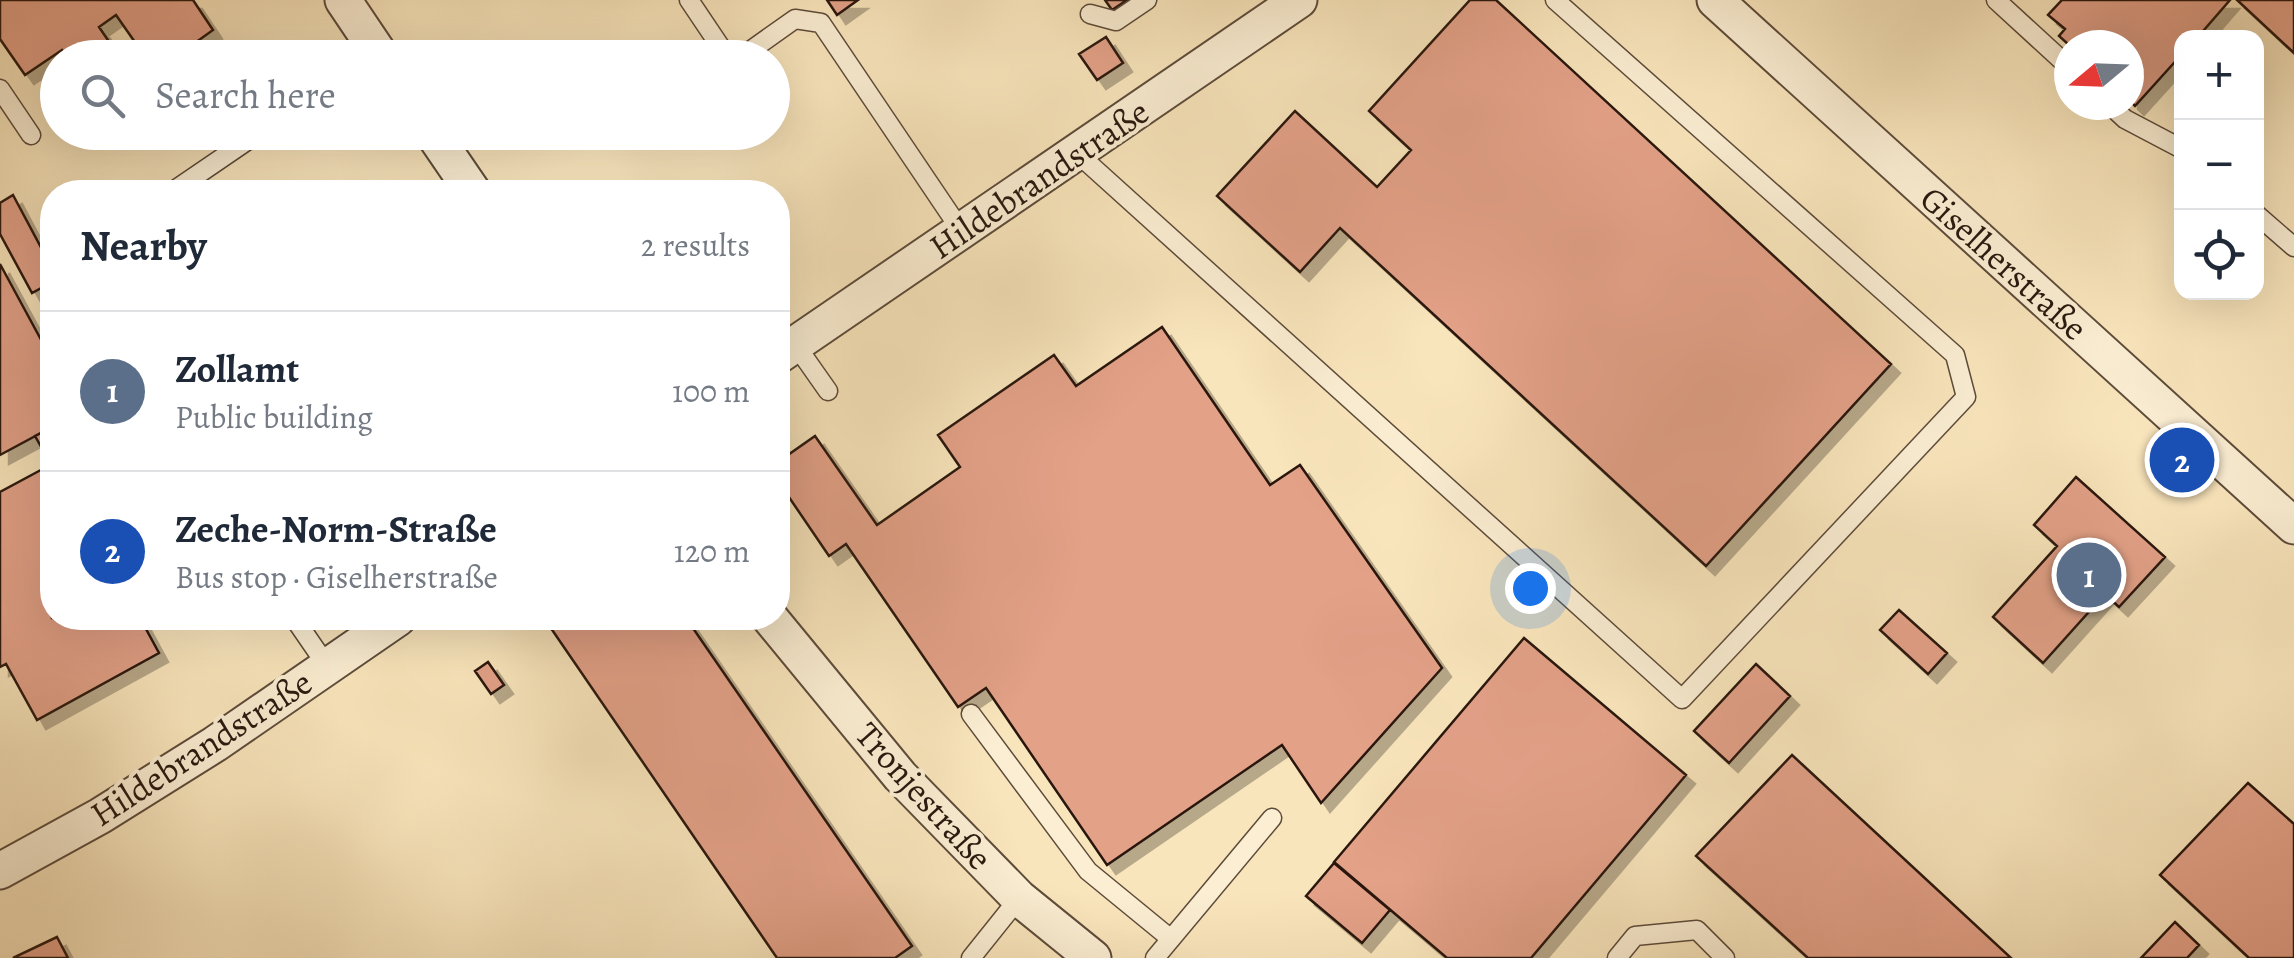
<!DOCTYPE html>
<html lang="en">
<head>
<meta charset="utf-8">
<style>
	:root { --surface:#fff; --page:#f2f2f3; --text:#1f2937; --muted:#747a83; --line:#e0e1e3; --accent:#2563eb }
	body { margin:0; font-family:Alegreya,serif; background:var(--page); color:var(--text) }
	.controls { position:absolute; right:30px; top:30px; display:grid; overflow:hidden; border-radius:20px; box-shadow:0 10px 40px #0002 }
	.controls button { width:90px; height:90px; display:grid; place-items:center; padding:0; border:0; border-bottom:2px solid var(--line); background:var(--surface); color:var(--text); font:50px sans-serif }
	.compass { position:absolute; left:2054px; top:30px; width:90px; height:90px; border-radius:50%; background:var(--surface); box-shadow:0 10px 40px #0002; rotate:251deg }
	.you { position:absolute; left:1530px; top:588px; width:35px; height:35px; margin:-25px; border:8px solid #fff; border-radius:50%; background:#1a73e8; box-shadow:0 0 0 15px #1a73e833 }
	.badge { display:grid; place-items:center; width:65px; height:65px; border-radius:50%; background:var(--accent); color:#fff; font-size:32px; font-weight:700 }
	.pin { position:absolute; translate:-50% -50%; border:5px solid #fff; box-shadow:0 2px 10px #0006 }
	.list { margin:0; padding:0; list-style:none }
	h2 { display:flex; justify-content:space-between; align-items:center; height:130px; margin:0; padding:0 40px; font-size:42px }
	h2 small { font-size:32px; font-weight:400; color:var(--muted) }
	.list li { display:grid; grid-template-columns:65px 1fr auto; gap:30px; align-items:center; box-sizing:border-box; height:160px; padding:0 40px; border-top:2px solid var(--line) }
	.list b { display:block; font-size:38px; white-space:nowrap }
	.list p { margin:0; font-size:32px; white-space:nowrap; color:var(--muted) }
	.list em { font-size:32px; font-style:normal; color:var(--muted) }
	.icon { flex:none; width:55px; height:55px; fill:none; stroke:currentColor; stroke-width:2; stroke-linecap:round; stroke-linejoin:round }
	.map { position:relative; flex:none; width:2294px; height:958px; overflow:hidden }
	.search { position:absolute; background:var(--surface); box-shadow:0 10px 40px #0002; left:40px; top:40px; width:750px; height:110px; display:flex; align-items:center; gap:25px; box-sizing:border-box; padding:0 35px; border-radius:55px; color:var(--muted); font-size:38px }
	.panel { position:absolute; background:var(--surface); box-shadow:0 10px 40px #0002; left:40px; top:180px; width:750px; height:450px; border-radius:40px }
	.map>svg:first-child { display:block }
	.building { fill:#e3a188; stroke:#29180f; stroke-width:2.5; filter:url(#shadow) }
	.lines { fill:none; stroke-linecap:round; stroke-linejoin:round }
	.service-casing { stroke:#5d4b3a; stroke-width:21 }
	.minor-casing { stroke:#5d4b3a; stroke-width:39 }
	.service { stroke:#fbeed3; stroke-width:18 }
	.minor { stroke:#fbeed3; stroke-width:35 }
	.labels { text-anchor:middle; stroke-width:8; stroke-linejoin:round; paint-order:stroke }
	.street-label { font-size:35px; fill:#29180f; stroke:#fbeed3 }
</style>
</head>
<body>
<div class="map">
<svg width="2294" height="958" viewBox="0 0 2294 958">
	<defs>
		<filter id="shadow"><feDropShadow dx="9" dy="9" stdDeviation="0" flood-color="#0004"/></filter>
	</defs>
	<rect width="100%" height="100%" fill="#f9e5bc"/>
	<filter id="stains"><feTurbulence type="fractalNoise" baseFrequency=".002" numOctaves="4"/><feColorMatrix values="0 0 0 0 .2 0 0 0 0 .09 0 0 0 0 .02 0 0 0 .5 -.17"/></filter>
	<radialGradient id="worn" r=".72"><stop offset=".6" stop-color="#630" stop-opacity="0"/><stop offset="1" stop-color="#630" stop-opacity=".3"/></radialGradient>
	<!-- building -->
	<path class="building" d="M0,0H193L213,30L174,58H146L116,15L99,27L112,46L95,58H67L62,50L25,75L0,39Z
		M827,0H858L837,15Z
		M1105,0H1127L1112,10Z
		M1470,0H1496L1891,364L1706,566L1340,228L1300,272L1217,196L1295,111L1377,187L1411,150L1369,111Z
		M2062,0H2230L2197,38H2182V54L2135,106L2129,100V45H2069L2059,36L2065,29L2048,15Z
		M2237,0H2294V53Z
		M1106,37L1123,63L1097,80L1079,54Z
		M13,195L52,268V282L32,293L0,234V203Z
		M0,264L52,360V427L0,455Z
		M1162,327L1270,485L1300,465L1442,668L1321,803L1282,745L1107,865L986,688L958,707L846,544L829,556L778,481V462L815,436L877,525L960,467L938,435L1054,355L1076,386Z
		M52,427V464H51L35,436Z
		M52,464V618H140L159,653L37,720L6,664L0,667V492Z
		M2076,477L2165,557L2119,607L2105,594L2043,663L1993,617L2057,546L2034,525Z
		M1899,610L1947,653L1928,674L1880,630Z
		M552,618H686L912,946L895,958H777L546,621Z
		M1524,638L1686,775L1531,958H1447L1334,862Z
		M488,662L504,685L491,694L475,671Z
		M1756,664L1790,696L1729,763L1694,731Z
		M1792,755L2011,958H1808L1696,856Z
		M2248,783L2294,824V958H2249L2160,875Z
		M1334,863L1390,910L1362,943L1306,896Z
		M2175,922L2199,945L2187,958H2141Z
		M57,937L68,958H13Z"/>
	<g class="lines">
		<!-- service casing -->
		<g class="service-casing">
			<path id="service" d="M689,0L728,58
				M1996,0L2069,67
				M1090,14L1116,21L1147,0
				M740,58L795,19L821,23L962,232
				M0,89L31,135
				M2110,105L2125,119L2182,149
				M1077,153L1682,699L1966,397L1955,355L1555,0
				M172,192L260,132
				M2256,214L2294,247
				M795,344L828,391
				M294,618L327,666
				M971,714L1088,871L1171,939
				M971,958L1019,898
				M1155,958L1272,818
				M1617,958L1635,936L1697,930L1725,958"/>
		</g>
		<!-- minor casing -->
		<g class="minor-casing">
			<path id="minor" d="M343,0L382,58
				M1715,0L2294,526
				M432,132L473,192
				M778,356L1299,0
				M770,618L900,776L1019,898L1093,958
				M0,871L100,816L215,744L398,618"/>
		</g>
		<!-- service -->
		<use href="#service" class="service"/>
		<!-- minor -->
		<use href="#minor" class="minor"/>
	</g>
	<g class="labels">
		<!-- street labels -->
		<g class="street-label">
			<text transform="translate(1039 179) rotate(-34)" y="12">Hildebrandstraße</text>
			<text transform="translate(2004 263) rotate(42)" y="12">Giselherstraße</text>
			<text transform="translate(201 748) rotate(-33)" y="12">Hildebrandstraße</text>
			<text transform="translate(924 796) rotate(48)" y="12">Tronjestraße</text>
		</g>
	</g>
	<rect width="100%" height="100%" filter="url(#stains)"/>
	<rect width="100%" height="100%" fill="url(#worn)"/>
</svg>
<div class="controls">
<button>+</button>
<button>−</button>
<button><svg class="icon" aria-label="locate" viewBox="0 0 24 24"><circle cx="12" cy="12" r="6"/><path d="M12 2v4M12 18v4M2 12h4M18 12h4"/></svg></button>
</div>
<svg class="compass" viewBox="-18 -18 36 36"><path d="M0-13l5 13h-10z" fill="#e53935"/><path d="M0 13l5-13h-10z" fill="#747a83"/></svg>
<div class="you"></div>
<div class="pin badge" style="left:2089px;top:575px;background:#5c6f8a">1</div>
<div class="pin badge" style="left:2182px;top:460px;background:#1a4fb4">2</div>
<div class="search"><svg class="icon" aria-label="search" viewBox="0 0 24 24"><circle cx="10" cy="10" r="6"/><path d="M15 15l6 6"/></svg>Search here</div>
<section class="panel">
<h2>Nearby<small>2 results</small></h2>
<ul class="list">
<li><span class="badge" style="background:#5c6f8a">1</span><div><b>Zollamt</b><p>Public building</p></div><em>100 m</em></li>
<li><span class="badge" style="background:#1a4fb4">2</span><div><b>Zeche-Norm-Straße</b><p>Bus stop · Giselherstraße</p></div><em>120 m</em></li>
</ul>
</section>
</div>
</body>
</html>
